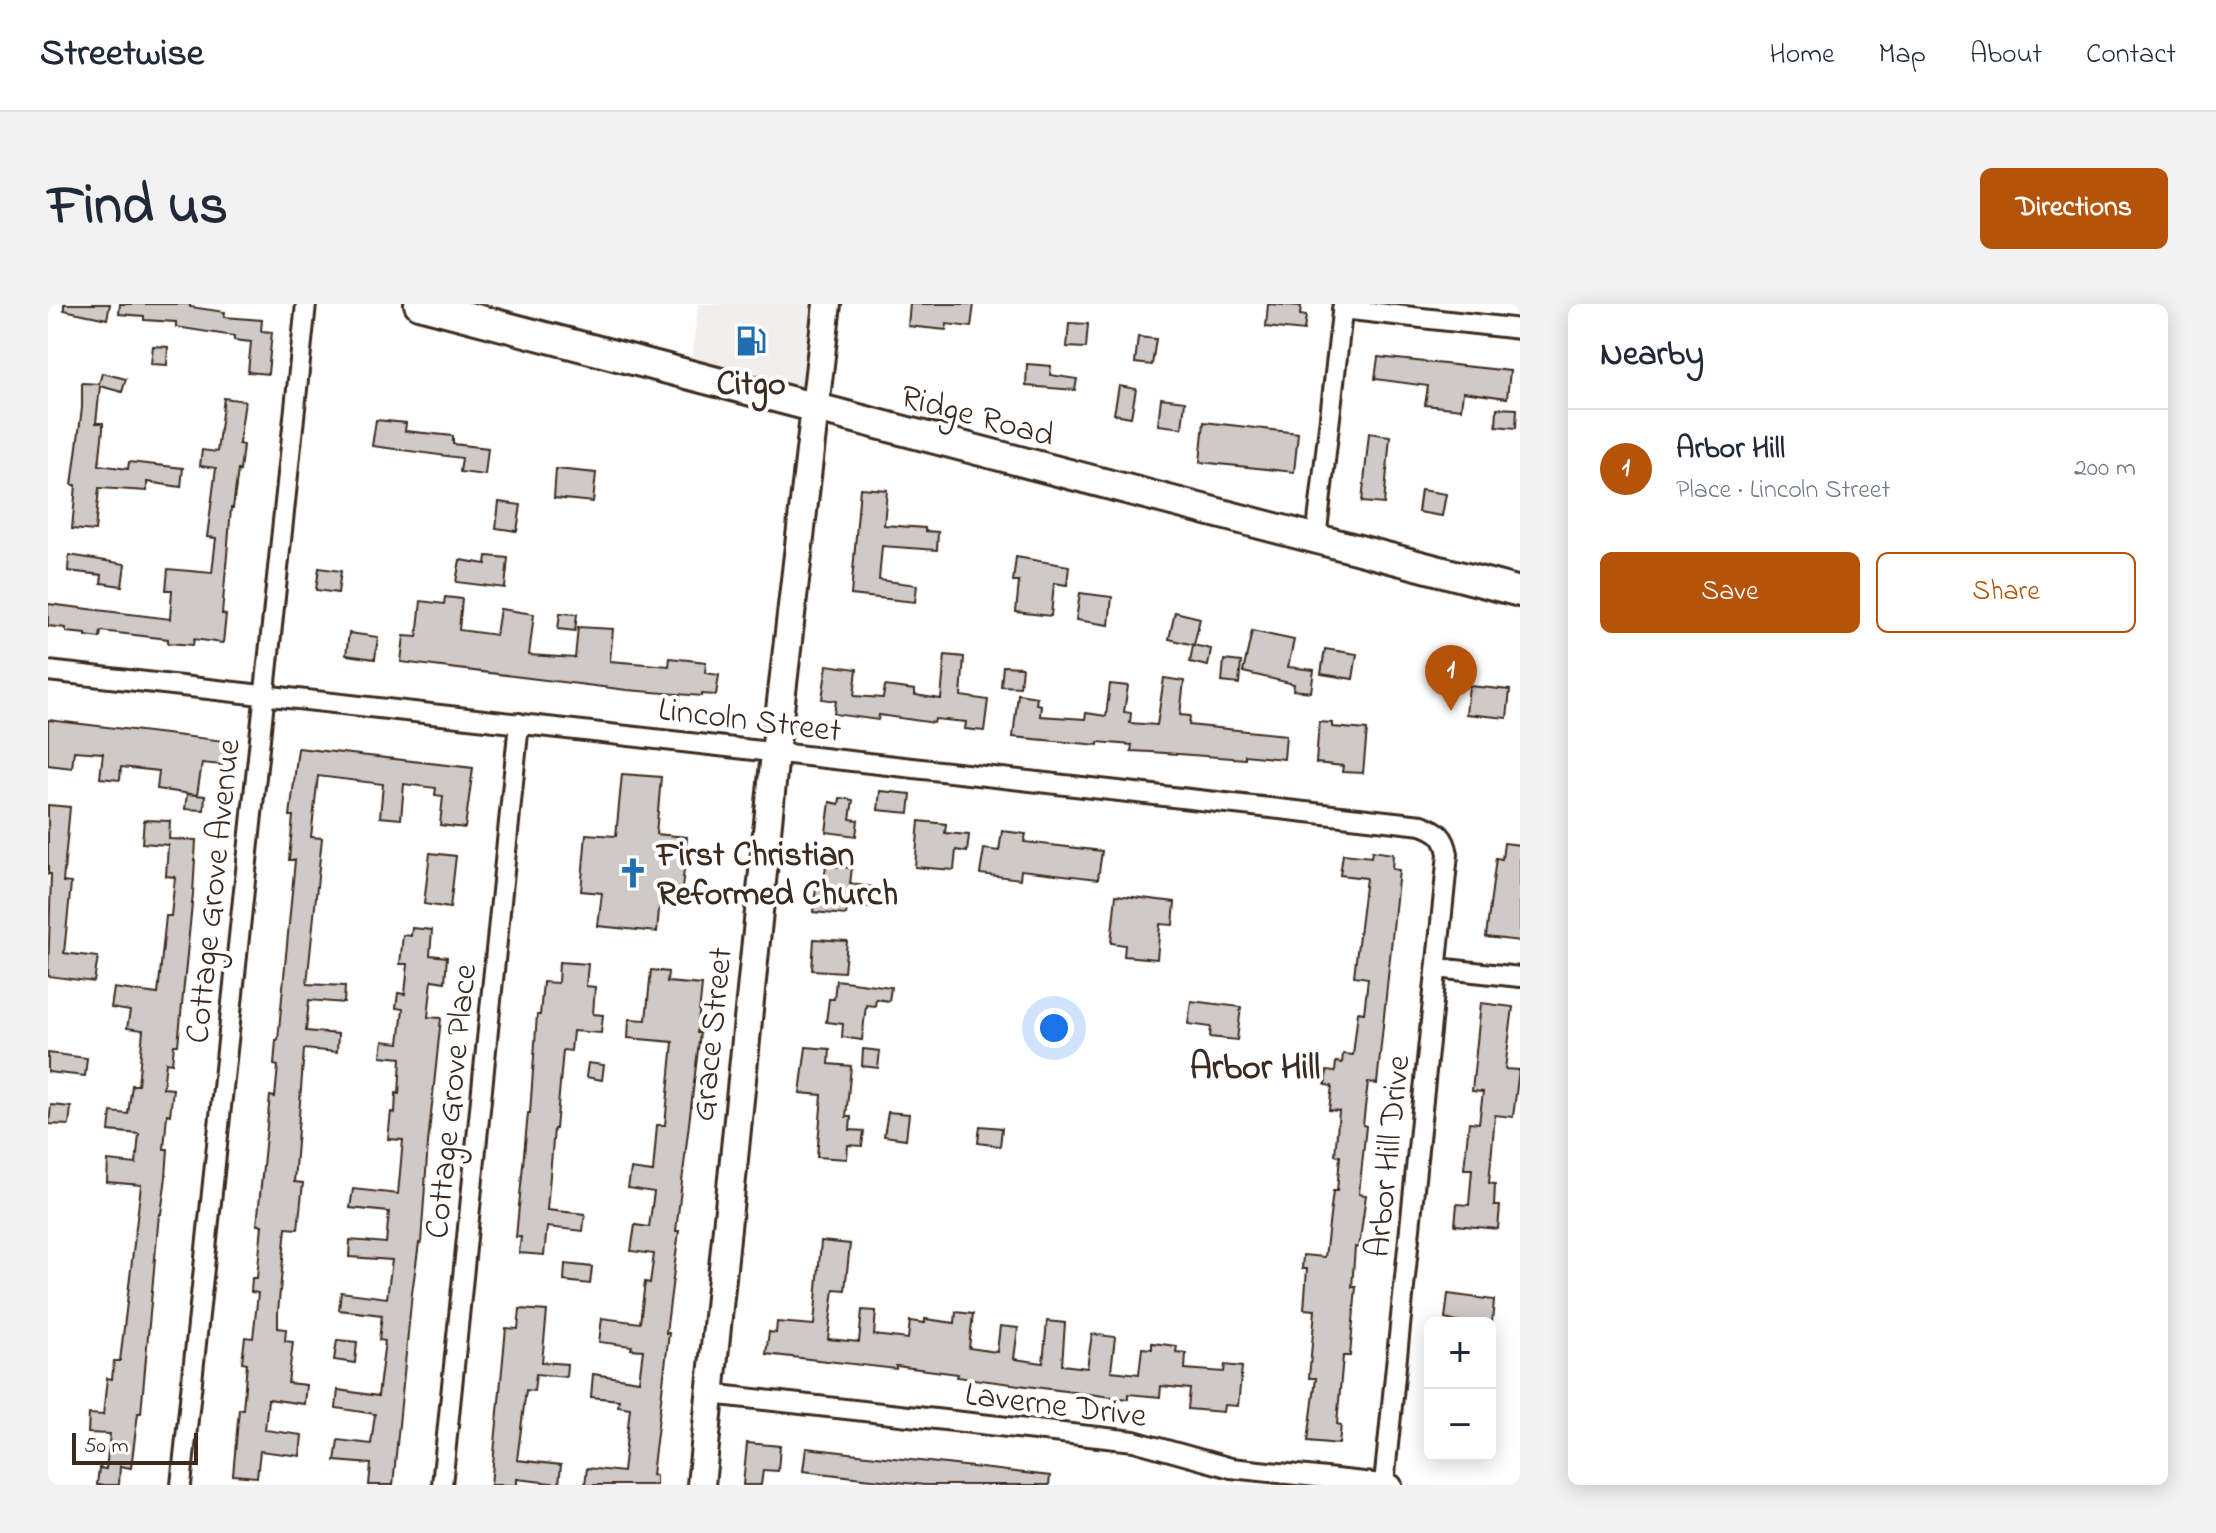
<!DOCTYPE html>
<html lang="en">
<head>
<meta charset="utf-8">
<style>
	:root { --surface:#fff; --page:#f2f2f3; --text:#1f2937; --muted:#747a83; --line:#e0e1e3; --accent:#b45309 }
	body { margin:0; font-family:"Indie Flower",sans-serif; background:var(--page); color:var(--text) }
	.controls { position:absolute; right:24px; bottom:24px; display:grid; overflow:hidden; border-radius:12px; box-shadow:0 4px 20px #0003 }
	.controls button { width:72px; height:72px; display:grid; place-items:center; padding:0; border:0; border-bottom:2px solid var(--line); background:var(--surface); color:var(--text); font:40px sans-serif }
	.scale { position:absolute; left:24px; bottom:20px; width:126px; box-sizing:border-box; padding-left:8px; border:4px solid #3b2a1e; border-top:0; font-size:22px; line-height:28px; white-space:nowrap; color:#3b2a1e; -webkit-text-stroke:6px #fff; paint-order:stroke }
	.you { position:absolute; left:1006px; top:724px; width:28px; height:28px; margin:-20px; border:6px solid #fff; border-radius:50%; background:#1a73e8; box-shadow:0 0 0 12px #1a73e833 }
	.badge { display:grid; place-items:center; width:52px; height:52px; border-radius:50%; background:var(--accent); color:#fff; font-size:26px; font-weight:700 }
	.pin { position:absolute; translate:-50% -66px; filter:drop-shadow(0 2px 4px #0008) }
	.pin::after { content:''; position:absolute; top:42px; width:28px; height:24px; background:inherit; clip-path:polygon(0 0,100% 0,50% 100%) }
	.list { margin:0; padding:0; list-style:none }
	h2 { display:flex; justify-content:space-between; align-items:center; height:104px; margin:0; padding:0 32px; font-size:34px }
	h2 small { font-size:26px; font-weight:400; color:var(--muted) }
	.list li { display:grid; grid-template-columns:52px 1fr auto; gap:24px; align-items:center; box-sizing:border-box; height:120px; padding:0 32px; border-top:2px solid var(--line) }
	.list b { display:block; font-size:30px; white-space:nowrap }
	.list p { margin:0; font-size:26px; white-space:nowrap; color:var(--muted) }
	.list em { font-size:26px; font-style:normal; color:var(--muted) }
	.actions { display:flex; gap:16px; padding:24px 32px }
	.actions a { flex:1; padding:18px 0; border:2px solid var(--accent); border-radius:12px; text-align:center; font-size:28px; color:var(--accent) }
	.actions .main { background:var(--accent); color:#fff }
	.map { position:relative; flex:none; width:1472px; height:1181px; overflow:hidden; border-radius:12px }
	header { display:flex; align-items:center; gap:48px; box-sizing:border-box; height:112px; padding:0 40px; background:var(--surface); border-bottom:2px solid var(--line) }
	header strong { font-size:38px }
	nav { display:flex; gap:44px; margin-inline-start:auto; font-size:28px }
	.intro { display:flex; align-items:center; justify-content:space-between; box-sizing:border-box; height:192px; padding:0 48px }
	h1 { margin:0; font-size:56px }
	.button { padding:20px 36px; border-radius:12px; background:var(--accent); color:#fff; font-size:28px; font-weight:700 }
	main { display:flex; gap:48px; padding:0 48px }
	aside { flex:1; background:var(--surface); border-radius:12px; box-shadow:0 4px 20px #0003 }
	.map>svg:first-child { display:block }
	.built { fill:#f1efee }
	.building { fill:#cfcac7; stroke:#3b2a1e; stroke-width:2 }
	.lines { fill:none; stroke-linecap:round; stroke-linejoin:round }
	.street-casing { stroke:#3b2a1e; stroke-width:24 }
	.secondary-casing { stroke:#3b2a1e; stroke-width:32 }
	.primary-casing { stroke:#3b2a1e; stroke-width:34 }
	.street { stroke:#fff; stroke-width:18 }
	.secondary { stroke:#fff; stroke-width:26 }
	.primary { stroke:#fff; stroke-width:28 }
	.labels { text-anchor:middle; stroke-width:8; stroke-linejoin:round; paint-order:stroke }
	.poi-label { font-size:34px; font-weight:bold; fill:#3b2a1e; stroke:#fff }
	.street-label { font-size:34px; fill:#3b2a1e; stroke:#fff }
	.neighbourhood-label { font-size:36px; font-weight:bold; fill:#3b2a1e; stroke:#fff }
</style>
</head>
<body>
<header>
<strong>Streetwise</strong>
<nav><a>Home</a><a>Map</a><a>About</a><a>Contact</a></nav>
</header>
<div class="intro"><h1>Find us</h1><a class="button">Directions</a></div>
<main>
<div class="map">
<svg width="1472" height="1181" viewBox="0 0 1472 1181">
	<rect width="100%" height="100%" fill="#fff"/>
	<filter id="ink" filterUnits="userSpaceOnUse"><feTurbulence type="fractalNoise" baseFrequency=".0125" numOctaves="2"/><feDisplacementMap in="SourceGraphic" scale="16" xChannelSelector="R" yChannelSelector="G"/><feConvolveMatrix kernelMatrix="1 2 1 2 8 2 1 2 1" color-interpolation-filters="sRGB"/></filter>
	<g filter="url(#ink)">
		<!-- built -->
		<path class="built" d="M650,0H776L765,101L642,69Z"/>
		<!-- building -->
		<path class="building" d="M16,0H62L59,15L16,6Z
			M72,0H142V3L177,8L176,13L214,16L213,27L224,28L220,70L200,68L203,38L186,36V32L128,23V18L96,16V12L71,10Z
			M862,0H926L923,23L899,20L898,26L860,22Z
			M1220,0L1253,2L1252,11L1258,12L1256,27L1218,23Z
			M1021,19L1040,20L1038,44L1019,43Z
			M1090,33L1108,35L1104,61L1087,59Z
			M105,42L120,43L119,61L103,60Z
			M1330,53L1462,67L1459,94L1415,88L1413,105L1377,101L1380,82L1327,75Z
			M979,60L1003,62L1002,71L1029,75L1027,86L978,82Z
			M54,69L78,75L74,88L52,82L48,119H55V125L51,161L80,165L81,158L135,164L133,183L99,178V187L51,184L47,227L24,225L28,181H24L34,104V79L51,80Z
			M1071,82L1088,85L1083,113L1066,110Z
			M176,94L197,97L191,140L195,141L192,167L190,166L185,204H183L174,310L178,311L175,339L146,335L145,341L120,339V335L53,327L52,334L38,332V330L18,328V324L0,322V300L122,315L124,286H118L120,265L164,269L168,234L159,233L168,164L152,162L154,146L169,148Z
			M1113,94L1137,97L1134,124L1110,121Z
			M1449,104L1469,105L1468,124L1448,122Z
			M328,116L358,119L357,127L405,132V140L440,144L437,171L412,168L414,154L324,142Z
			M1156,118L1250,129L1246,168L1152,158Z
			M1321,129L1342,132L1336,200L1314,198Z
			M508,165L548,169L545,198L506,194Z
			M812,184L839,186L836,221L877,224V227L890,228L889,246L834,242L831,276L869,281L867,298L803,291Z
			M1373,186L1398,190L1394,212L1370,208Z
			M451,198L473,201L469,227L448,224Z
			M21,251L77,260L74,282L53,279L54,271L20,267Z
			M439,252L460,254L457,284L408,278L412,256L438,260Z
			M968,253L1021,262L1019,281L1006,279L1003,312L968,308L971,278H965Z
			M271,264L293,267L290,289L268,286Z
			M1032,289L1064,293L1061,321L1028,316Z
			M397,293L414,295L411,326L448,331L452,305L486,310L481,351L527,354L530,323L565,325L562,357L621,362L622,354L658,358L657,369L671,371L668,391L654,390V392L579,386L353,358L356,332L369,333L373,297L396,300Z
			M1127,308L1152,314L1146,341L1121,335Z
			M512,309L529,310L527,327L510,325Z
			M1204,327L1246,336L1240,363L1266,366L1263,388L1245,386L1246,380L1195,368Z
			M301,329L330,333L327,355L298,351Z
			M1145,341L1163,345L1160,362L1142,358Z
			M1277,345L1309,350L1305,375L1273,370Z
			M897,351L916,353L913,392L940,396L936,427L917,425L918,418L887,415L886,419L831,411L830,416L786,410L788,397L774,395L779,361L809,365L806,392L835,394L837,382L867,386V391L893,395Z
			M1176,356L1193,358L1191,380L1174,378Z
			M955,362L974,363L972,383L953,382Z
			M1116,374L1136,377L1132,411L1142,412L1141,421L1238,431L1236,455L1197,451V455L1103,448L1083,447L1084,441L1050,438V441L965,433L970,390L989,393L988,400L993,401L992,412L1037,415L1038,409L1058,412L1062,380L1080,382L1076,408L1083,409L1082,419L1109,421Z
			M1421,382L1462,386L1459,414L1418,410Z
			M0,416L177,437L174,461L154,459L149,491L109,485L111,467L73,463L72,476L52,474L55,449L26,447L24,464L0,461Z
			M1271,418L1284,419V423L1319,426L1315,469L1294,468L1295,462L1268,459Z
			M250,444L425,464L417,524L392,521L395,492L387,491L388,484L356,480L353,515L332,513L335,480L270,472L263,533L274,534L259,680L297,682L296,699L261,696L258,727L290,730L289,748L256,745L246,878L255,879L250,925L238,924L230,1008V1024L238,1025L237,1037L245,1038L240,1079L258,1081L256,1100L220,1095L217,1126L254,1131L252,1152L212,1147L209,1173L185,1171L191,1105H195L199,1059L194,1058L197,1033L205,1034L210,989L203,988L204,974H209L214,921H209L222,792L227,793L230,762L226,761L228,736H230L247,556H241L245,512H242Z
			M574,470L613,473L608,530L639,533L633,596L612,594L609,628L550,622L554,589L533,587L538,530L568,532Z
			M832,487L863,490L861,509L830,506Z
			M139,490L157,492L156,506L137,505Z
			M792,494L805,496L802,515L810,516L808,532L778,528L782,498L791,500Z
			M0,501L22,503L15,578L23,579L16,649L50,653L46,678L0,672L3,570H0Z
			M96,516L122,517L121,535L148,536L145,590L130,741H126L124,759L118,758L115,784L125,785L122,811L119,810L116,845H120L118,873L113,910H111L93,1109H90L83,1164L72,1162L71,1181H49L51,1164L58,1165L62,1130L40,1129L41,1110L55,1111L59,1074L64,1075L66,1057H72L93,881L59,878L60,857L88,860L91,830L61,827L63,808L80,810L84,781H90L95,726L79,724L82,707L63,704L66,684L110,690L118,612H123L127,573L118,572L120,541L94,539Z
			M871,517L898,520L897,529L921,531L919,548L908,546L906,566L867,563Z
			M954,527L978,530L976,538L1054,547L1050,575L973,566L972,575L932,570L936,545L951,547Z
			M1456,539L1472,541V637L1438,633L1448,554L1454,555Z
			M1324,547L1345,550L1344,565L1351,566L1329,780L1320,778L1315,821L1318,822L1311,890L1318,891L1311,944L1307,943L1304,983H1308L1302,1052H1295L1289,1120L1293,1121L1291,1140L1260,1137L1268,1074H1261L1267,1006L1256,1005L1259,965H1254L1255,951L1277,953L1285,887H1289L1292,852L1287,851L1291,807L1281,806L1284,782L1277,781L1279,767L1287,768L1288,758L1294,759L1295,750L1305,751L1310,708L1316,709L1320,674L1306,672L1318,574L1292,571L1295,550L1323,553Z
			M382,549L408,552L402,604L376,600Z
			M778,561L804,564L802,580L826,583L823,604L799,601L798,611L765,608L768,584L775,585Z
			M1068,591L1127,598L1125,621L1112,620L1109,655L1076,652L1077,641L1063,639Z
			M364,624L384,626L382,651L399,653L397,678L384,676L380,713L393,714L380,839L373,939H371L364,989L345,1181H321L323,1160L287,1157L290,1136L323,1140L327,1110L288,1104L290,1086L330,1092L337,1037L331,1036L334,1011L291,1006L293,988L339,994L344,956L301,953L302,936L338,939L341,908L302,904L305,885L350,890L355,836L340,835L343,808L347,809L348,789L351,790L353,754L333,752L335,737L351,739L355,705L348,704L350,689L357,690L360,660H352L355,631L363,632Z
			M766,635L799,637L796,668L764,666Z
			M511,658L540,660L538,682L547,683L545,710L555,711L553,729L525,727L523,747L515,746L508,825H506L499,906L537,910L535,927L499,923L496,951L471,949L473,933H468L480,809H482L489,711H492L495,678L510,679Z
			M603,666L620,668L619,678L654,681L649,729H652L628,927H631L618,1029H621L604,1171L608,1172V1181H537L539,1164L575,1168L582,1104L570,1102L571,1096L543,1093L545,1070L591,1077L595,1046L583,1045L584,1042L551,1038L554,1014L592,1019L597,978L602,979L606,950L583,947L587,921L601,923L606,888L580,884L583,865L605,868L609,821H617L625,738L580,734L581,715L598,716Z
			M788,676L843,683L841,697L828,695L827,702L818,701L814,736L794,733L795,720L778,718L781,695H786Z
			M1143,697L1193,703L1189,736L1162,733L1163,723L1140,720Z
			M1433,699L1465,703L1457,765L1471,766L1465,813L1447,811L1441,879L1447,880L1446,902H1452L1450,925L1407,921L1409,900L1421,901L1424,865H1416L1421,818L1431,819L1435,788L1424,787Z
			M758,743L782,745L781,760L803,762L798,813H803L802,826L816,827L814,842L800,841L799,855L769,853L774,791L752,789Z
			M815,745L832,747L830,764L814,762Z
			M0,749L39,754L37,772L0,768Z
			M540,759L556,761L554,776L538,773Z
			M3,801L23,803L21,821L1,820Z
			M840,808L861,810L858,835L836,832Z
			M932,822L954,824L952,842L930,839Z
			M773,937L802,940L797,986L786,985L780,1035L811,1038L814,1006L828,1007L826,1031L860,1035L862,1017L877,1019V1015L907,1019L908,1008L925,1010L921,1044L949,1048L952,1022L970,1024L966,1055L995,1059L999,1017L1017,1019L1014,1061L1039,1064L1044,1030L1067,1033L1063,1067L1091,1070L1094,1044L1104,1045V1039L1129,1042L1128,1048L1138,1049L1137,1065L1176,1068L1177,1061L1194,1063L1190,1102L1176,1101L1175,1108L1140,1105L1142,1085L1113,1082L1112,1093L1080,1090V1095L909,1073L910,1070L848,1062V1065L718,1050L721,1028L728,1029L729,1018L766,1021Z
			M517,960L544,963L542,980L516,977Z
			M1400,990L1446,996L1444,1019H1413L1397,1015Z
			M472,1005L499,1007L494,1058L519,1060L518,1073L488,1070L486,1087L478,1086L469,1156L513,1161L511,1180L469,1175V1181H443L458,1024L470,1025Z
			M289,1036L309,1038L307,1059L286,1056Z
			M699,1139L732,1142L730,1167L715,1166L713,1181H695Z
			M758,1144L1002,1172L1001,1181H876L755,1167Z"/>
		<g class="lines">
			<!-- street casing -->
			<g class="street-casing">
				<path id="street" d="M1294,5L1472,25
					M1268,235L1295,0
					M0,367L1374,521C1390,527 1397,532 1400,550L1336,1180
					M1389,664L1472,673
					M662,1090L1086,1137L1183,1164L1344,1181
					M133,1181L258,0
					M394,1181L471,419"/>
			</g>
			<!-- secondary casing -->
			<g class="secondary-casing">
				<path id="secondary" d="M653,1181L727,449L779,0"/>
			</g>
			<!-- primary casing -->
			<g class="primary-casing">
				<path id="primary" d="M371,0L1472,288"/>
			</g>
			<!-- street -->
			<use href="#street" class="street"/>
			<!-- secondary -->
			<use href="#secondary" class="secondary"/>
			<!-- primary -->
			<use href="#primary" class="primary"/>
		</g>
	</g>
	<!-- icons -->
	<defs>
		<g id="fuel-bare" transform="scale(2.4)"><path d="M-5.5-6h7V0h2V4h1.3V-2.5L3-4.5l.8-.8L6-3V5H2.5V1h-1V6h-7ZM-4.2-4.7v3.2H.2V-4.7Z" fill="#1f6fb2" stroke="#fff" stroke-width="2.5" paint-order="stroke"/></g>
		<g id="church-bare" transform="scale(2.4)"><path d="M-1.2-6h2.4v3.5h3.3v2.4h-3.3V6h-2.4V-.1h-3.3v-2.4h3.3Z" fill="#1f6fb2" stroke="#fff" stroke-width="2.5" paint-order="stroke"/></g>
	</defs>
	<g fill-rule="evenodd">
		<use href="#fuel-bare" x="703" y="37"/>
		<use href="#church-bare" x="585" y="569"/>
	</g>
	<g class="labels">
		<!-- poi labels -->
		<g class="poi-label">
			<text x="703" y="90">Citgo</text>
			<text x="609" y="561" text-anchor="start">First Christian<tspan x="609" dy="39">Reformed Church</tspan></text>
		</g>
		<!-- street labels -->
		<g class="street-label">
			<text transform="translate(930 110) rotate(15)" y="12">Ridge Road</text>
			<text transform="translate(702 414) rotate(7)" y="12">Lincoln Street</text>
			<text transform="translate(163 587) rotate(-84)" y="12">Cottage Grove Avenue</text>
			<text transform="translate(662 730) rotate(-84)" y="12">Grace Street</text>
			<text transform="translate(401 797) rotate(-84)" y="12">Cottage Grove Place</text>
			<text transform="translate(1338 852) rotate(-84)" y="12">Arbor Hill Drive</text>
			<text transform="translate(1008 1099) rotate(7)" y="12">Laverne Drive</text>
		</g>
		<!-- neighbourhood labels -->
		<g class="neighbourhood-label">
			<text x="1207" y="774">Arbor Hill</text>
		</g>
	</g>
</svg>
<div class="controls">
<button>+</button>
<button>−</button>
</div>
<div class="scale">50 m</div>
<div class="you"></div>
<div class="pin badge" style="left:1403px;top:407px">1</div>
</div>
<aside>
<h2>Nearby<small></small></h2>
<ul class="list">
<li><span class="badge">1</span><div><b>Arbor Hill</b><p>Place · Lincoln Street</p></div><em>200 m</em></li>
</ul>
<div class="actions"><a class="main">Save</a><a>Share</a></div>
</aside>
</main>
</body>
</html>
